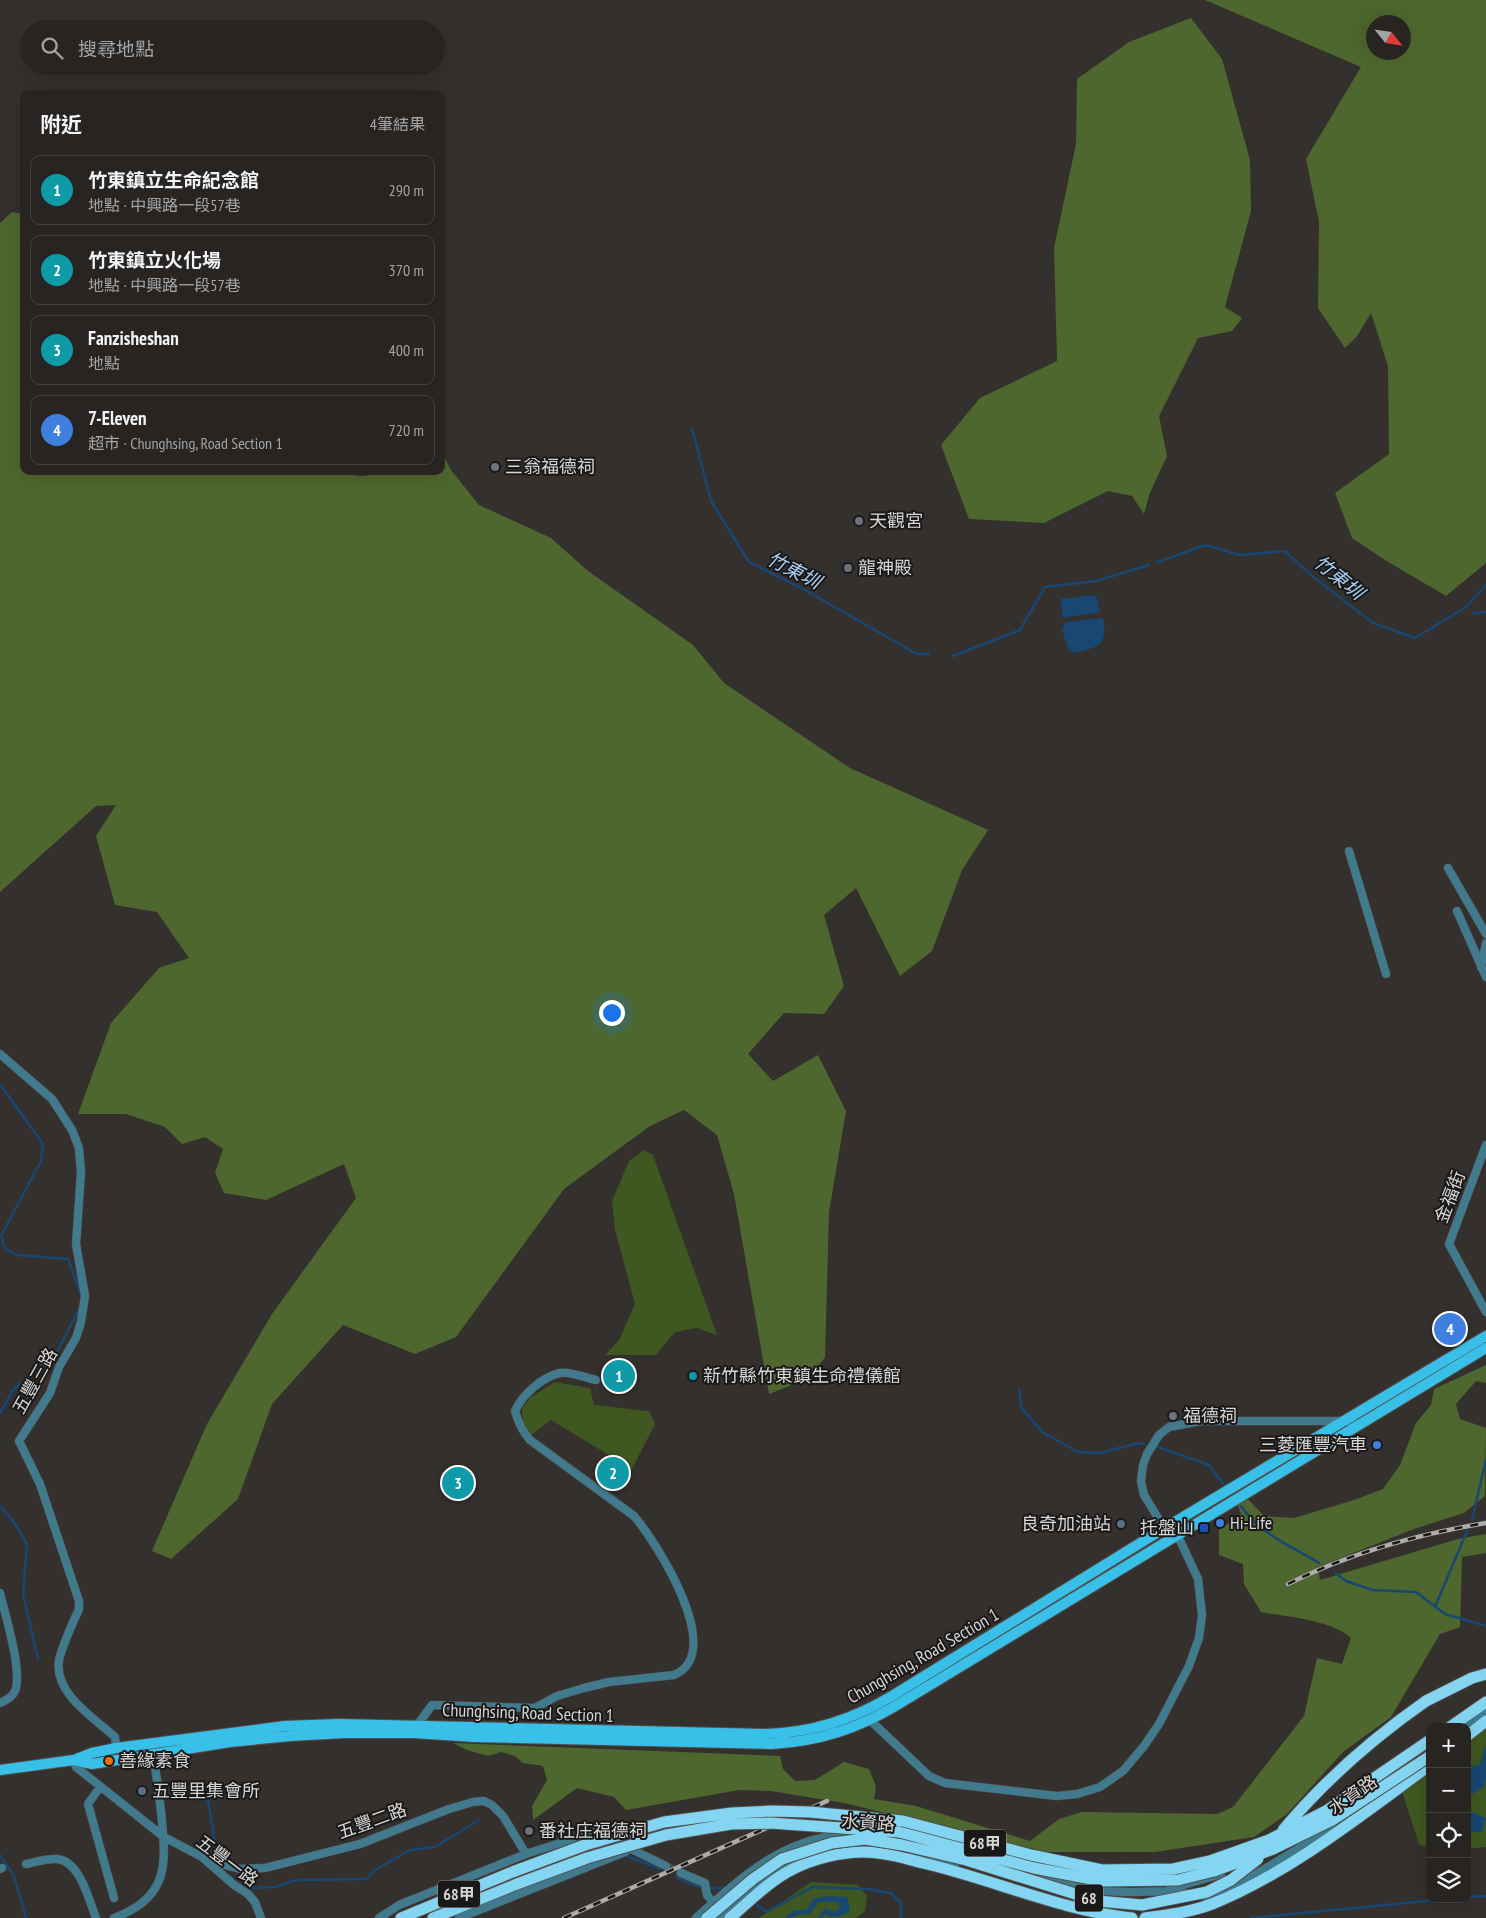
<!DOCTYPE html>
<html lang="zh-TW">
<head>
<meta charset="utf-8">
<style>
	:root { --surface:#272422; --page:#2f2c2a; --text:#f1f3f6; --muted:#a4a4a5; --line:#434140; --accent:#65c5ee }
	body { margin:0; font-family:"PT Sans Narrow","Noto Sans TC",sans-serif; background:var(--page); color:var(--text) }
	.controls { position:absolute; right:15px; bottom:15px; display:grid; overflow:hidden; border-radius:10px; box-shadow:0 5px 20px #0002 }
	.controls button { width:45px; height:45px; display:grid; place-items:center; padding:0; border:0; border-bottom:1px solid var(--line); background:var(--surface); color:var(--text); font:25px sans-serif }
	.compass { position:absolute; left:1366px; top:15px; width:45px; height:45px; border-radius:50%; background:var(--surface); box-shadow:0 5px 20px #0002; rotate:120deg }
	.you { position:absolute; left:611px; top:1012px; width:18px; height:18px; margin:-12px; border:4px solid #fff; border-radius:50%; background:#1a73e8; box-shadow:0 0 0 8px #1a73e833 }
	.badge { display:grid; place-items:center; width:32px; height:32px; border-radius:50%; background:var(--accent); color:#fff; font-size:16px; font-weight:700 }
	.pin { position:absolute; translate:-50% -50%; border:2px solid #fff; box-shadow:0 1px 5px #0006 }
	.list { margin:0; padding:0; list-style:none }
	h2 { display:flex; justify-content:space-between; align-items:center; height:65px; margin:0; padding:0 20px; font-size:21px }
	h2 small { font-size:16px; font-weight:400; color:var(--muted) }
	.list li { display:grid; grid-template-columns:32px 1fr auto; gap:15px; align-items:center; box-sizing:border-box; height:70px; margin:0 10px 10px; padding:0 10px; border:1px solid var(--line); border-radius:10px }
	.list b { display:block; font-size:19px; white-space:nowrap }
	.list p { margin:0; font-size:16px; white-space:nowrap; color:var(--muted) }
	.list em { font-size:16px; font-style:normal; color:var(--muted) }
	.icon { flex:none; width:28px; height:28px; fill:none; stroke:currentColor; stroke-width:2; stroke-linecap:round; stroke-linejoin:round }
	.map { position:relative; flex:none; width:1486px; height:1918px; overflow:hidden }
	.search { position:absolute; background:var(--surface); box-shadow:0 5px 20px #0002; left:20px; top:20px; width:425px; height:55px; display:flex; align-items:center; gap:12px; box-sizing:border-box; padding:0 18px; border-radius:28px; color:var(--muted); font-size:19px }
	.panel { position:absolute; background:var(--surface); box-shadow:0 5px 20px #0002; left:20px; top:90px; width:425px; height:385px; border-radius:10px }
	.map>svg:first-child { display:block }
	.green { fill:#3f5720 }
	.forest { fill:#4e672e; fill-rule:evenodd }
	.water { fill:#184772 }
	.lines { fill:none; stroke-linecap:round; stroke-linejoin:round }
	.stream { stroke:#184772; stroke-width:2.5 }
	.minor-tunnel { stroke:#4d4947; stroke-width:8; stroke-dasharray:8 4; stroke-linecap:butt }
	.minor-casing { stroke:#524e4c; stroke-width:9 }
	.major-casing { stroke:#524e4c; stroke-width:12 }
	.highway-casing { stroke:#524e4c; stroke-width:13 }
	.minor { stroke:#417a8d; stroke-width:8 }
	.major { stroke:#39c0e9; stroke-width:10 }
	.highway { stroke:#84d5f2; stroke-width:11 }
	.rail-casing { stroke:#aeacaa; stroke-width:4.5 }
	.rail { stroke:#1a1918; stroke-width:2.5; stroke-dasharray:8; stroke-linecap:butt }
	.highway-bridge-casing { stroke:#524e4c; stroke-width:13; stroke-linecap:butt }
	.highway-bridge { stroke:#84d5f2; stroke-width:11 }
	.worship-dot { fill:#6b7280; stroke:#1a1918; stroke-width:2 }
	.culture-dot { fill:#0f9aa8; stroke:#1a1918; stroke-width:2 }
	.shop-dot { fill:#3f7fe0; stroke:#1a1918; stroke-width:2 }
	.service-dot { fill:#5c6f8a; stroke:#1a1918; stroke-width:2 }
	.transit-dot { fill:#1a4fb4; stroke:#1a1918; stroke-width:2 }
	.food-dot { fill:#e8710a; stroke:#1a1918; stroke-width:2 }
	.labels { text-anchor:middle; stroke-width:4; stroke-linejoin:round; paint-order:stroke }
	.shield { fill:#1a1918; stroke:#9f9d9c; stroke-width:1 }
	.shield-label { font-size:16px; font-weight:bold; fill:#d8d6d4 }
	.poi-label { font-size:18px; fill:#d8d6d4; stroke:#1a1918; text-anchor:start }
	.street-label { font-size:18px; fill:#d8d6d4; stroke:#1a1918 }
	.water-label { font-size:19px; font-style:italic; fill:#a8d0f8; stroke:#1a1918 }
</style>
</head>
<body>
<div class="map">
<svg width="1486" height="1918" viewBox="0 0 1486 1918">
	<rect width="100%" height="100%" fill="#34302e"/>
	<!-- green -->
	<path class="green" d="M644,1150L653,1155L717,1335L697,1328L675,1332L656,1355H605L619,1340L635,1304L615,1230L612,1201L629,1161Z
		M555,1382L590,1388L594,1405L649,1411L655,1424L632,1469L551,1420L531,1435L523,1422L522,1408L531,1397Z
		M1486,1727V1847L1467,1849V1741Z
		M1430,1770V1849L1419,1844L1402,1792Z
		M811,1882L858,1885L867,1896L865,1911L856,1918H759Z"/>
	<!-- forest -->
	<path class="forest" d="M1205,0H1486V563L1446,596L1385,560L1352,538L1335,493L1389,454L1388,366L1371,313L1357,336L1345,348L1318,308L1319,222L1306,159L1361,67ZM1404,22V52H1374V22Z
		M1191,18L1222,59L1250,160L1251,211L1225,307L1242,318L1232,331L1198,338L1159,416L1167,456L1149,495L1144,514L1132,496L1108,491L1044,523L969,519L941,445L980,398L1057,361L1054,248L1076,144L1077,79L1129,42Z
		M12,212L24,214V471H328L360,476L385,474L387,471H441V450L451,470L479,505L551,538L588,571L693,645L724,683L850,768L988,830L962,870L932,951L900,976L856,888L824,915L844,986L824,1014L784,1013L748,1054L773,1081L818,1055L846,1111L829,1212L825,1357L810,1378L769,1394L734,1194L717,1135L684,1110L650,1126L564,1189L456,1337L415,1354L343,1325L272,1404L238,1499L171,1559L152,1551L207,1424L272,1314L356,1198L344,1164L266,1200L224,1193L215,1173L223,1149L205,1137L182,1144L165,1127L126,1114H78L111,1023L159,968L189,958L157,912L115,905L96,836L116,805L96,806L0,892V223Z
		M1486,1365V1383L1476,1381L1456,1404L1460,1419L1486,1428L1485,1496L1464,1513L1414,1529L1318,1567L1320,1580L1458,1539L1486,1534V1553L1462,1557L1460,1627L1440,1634L1391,1717L1343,1752L1287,1814L1254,1837L1155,1852H1047L844,1803L771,1791L739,1790L626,1810L614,1797L577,1788L533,1820L532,1806L547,1780L543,1766L523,1763L515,1756L501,1752L488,1756L467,1750L453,1743L780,1756L783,1769L795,1781L815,1780L844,1762L869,1769L876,1786L874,1799L916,1806L1030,1841L1059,1819L1082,1812L1217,1814L1233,1807L1304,1716L1317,1658L1342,1664L1351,1638C1331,1620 1287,1617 1261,1612L1244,1584L1243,1564L1219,1555V1530L1241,1514L1237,1503L1247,1498L1264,1516L1294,1518L1354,1500L1383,1489L1400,1465L1416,1423L1431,1405L1434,1389Z"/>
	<!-- water -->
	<path class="water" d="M1096,595L1100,612L1063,618L1060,599Z
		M1103,618C1109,646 1097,648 1073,653L1068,650L1062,629L1066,622Z
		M1486,1745V1779L1484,1787L1467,1797V1768L1480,1764Z
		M1467,1810L1486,1818L1482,1832H1467Z
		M828,1896L847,1897L850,1911C841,1918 834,1918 824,1914L822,1918H818L825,1908L835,1912L840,1907L838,1902H818L810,1914C800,1913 795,1918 785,1918L793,1911L807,1909L813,1899Z"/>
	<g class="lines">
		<!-- stream -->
		<path class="stream" d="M692,428L711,501L749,562L805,590L917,654H929
			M1158,562L1205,545L1241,555L1285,551L1312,576L1373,623L1415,638L1466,607L1486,585
			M1474,613L1486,612
			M953,656L1020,630L1045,587L1096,581L1149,565
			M0,1084L43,1144L41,1161L1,1236L5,1249L17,1255L68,1259L82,1297
			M57,1352L80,1307
			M1019,1390L1021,1407L1042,1432L1078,1452L1100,1453L1139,1443L1144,1444
			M0,1413L14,1389L50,1358
			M1158,1447L1209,1465L1224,1485
			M0,1506L14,1522L27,1544L23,1594L38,1659
			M1241,1506C1260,1534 1291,1546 1319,1563
			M1472,1520L1486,1460
			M1335,1573L1346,1581L1372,1590L1416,1592L1445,1614L1486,1626
			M1435,1607L1467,1531
			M174,1793L208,1800L215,1842L219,1851
			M0,1855L14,1876L26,1918
			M625,1855L660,1869
			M230,1875L234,1881L249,1888L276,1887L296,1880L367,1879L375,1870L410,1850L435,1847L479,1820
			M676,1877L702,1888H725
			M1467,1897L1486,1896
			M757,1905L766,1912L813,1887L867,1889L891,1893L901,1903V1918
			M1251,1918L1447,1899"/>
		<!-- minor-tunnel -->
		<path class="minor-tunnel" d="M666,1866L681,1873"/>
		<!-- minor casing -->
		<g class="minor-casing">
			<path id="minor" d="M1349,851L1386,974
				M1448,868L1486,934
				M1457,911L1486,977
				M1481,967L1486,943
				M0,1054L52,1099L72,1130L79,1148L81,1173L76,1244L85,1296L81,1322L76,1338L59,1367L50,1393L19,1441L40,1484L79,1601V1609C72,1624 65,1640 60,1656C50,1691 93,1717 115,1737L116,1748
				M1486,1145L1449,1244L1486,1312
				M0,1593C5,1614 23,1672 15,1691C12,1698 6,1700 0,1703
				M871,1721L929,1776L945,1783L1057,1796L1077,1794L1100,1787L1123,1771L1144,1746L1159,1724L1189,1666L1199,1638L1202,1615L1198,1579L1177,1534L1160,1521L1144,1495L1141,1481L1143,1465L1147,1454L1159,1435L1169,1427L1201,1421H1345L1359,1424
				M1467,1727L1486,1713
				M415,1728L432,1705L535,1708L557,1696L584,1688L609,1682L674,1675C727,1653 657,1543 634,1516L530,1440C522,1431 518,1422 515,1411C522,1395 542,1377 560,1373C570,1371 586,1378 596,1380
				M74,1760L76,1767L164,1837L202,1857L234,1885L248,1894L255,1902L261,1918
				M100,1787L88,1804L114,1898
				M629,1848L666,1866
				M913,1855L956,1863
				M202,1857L221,1864L240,1869L265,1868L360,1844L449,1809L473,1802L484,1801L492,1805L503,1816L526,1854
				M26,1864C36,1862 47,1858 57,1859C80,1861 89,1900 96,1918
				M0,1869L2,1868
				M1020,1870C1046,1877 1072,1886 1099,1890C1128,1895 1157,1889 1185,1893
				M681,1873L705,1883L707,1895L716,1906
				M1170,1889L1221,1874
				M1202,1896L1210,1897L1236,1886L1351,1817
				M114,1918C171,1897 166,1862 161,1811C158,1789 156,1767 151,1745
				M379,1918L399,1905L526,1854L616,1825L626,1828C630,1836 634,1846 625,1852L459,1918
				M696,1918C745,1874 790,1832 860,1834
				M721,1918C749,1895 773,1868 808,1857"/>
		</g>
		<!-- major casing -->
		<g class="major-casing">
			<path id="major" d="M74,1760L92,1764L230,1742L290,1736L345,1733H414L475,1737L772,1744C819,1741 857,1729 897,1705L1486,1348
				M0,1770L74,1760L92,1753L116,1748L285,1726L339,1724L767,1734C813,1732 852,1720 892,1696L1168,1526L1486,1336"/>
		</g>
		<!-- highway casing -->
		<g class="highway-casing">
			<path id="highway" d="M1426,1701L1472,1678L1486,1674
				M1450,1727L1486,1702
				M1467,1736L1486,1721
				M401,1918L515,1871
				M433,1918L517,1884
				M730,1918C750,1901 769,1881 793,1869C813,1859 840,1852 863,1852C883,1852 904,1858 923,1863C992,1879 1062,1911 1132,1918
				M1145,1918C1167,1915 1191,1912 1212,1904C1288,1874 1364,1813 1430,1765"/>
		</g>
		<!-- minor -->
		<use href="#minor" class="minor"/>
		<!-- major -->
		<use href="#major" class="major"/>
		<!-- highway -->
		<use href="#highway" class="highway"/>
		<!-- rail casing -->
		<g class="rail-casing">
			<path id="rail" d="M1288,1584C1350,1553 1418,1534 1486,1523
				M564,1918L827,1801"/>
		</g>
		<!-- rail -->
		<use href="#rail" class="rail"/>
		<!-- highway-bridge casing -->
		<g class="highway-bridge-casing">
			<path id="highway-bridge" d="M1283,1830C1325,1780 1373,1738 1426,1701
				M515,1871L585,1845L664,1822L732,1813L772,1811L810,1812L903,1821L1031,1855L1102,1870L1173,1869L1210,1861L1269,1840L1326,1811L1430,1740
				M517,1884L587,1858L666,1835L731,1824L770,1823L899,1832L1034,1868L1102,1881L1178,1880L1214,1871L1273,1849L1334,1819L1430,1756
				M707,1918L753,1879L782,1859L832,1843L865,1839L902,1845L966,1860L1098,1901L1142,1905L1207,1892L1231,1880L1258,1859"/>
		</g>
		<!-- highway-bridge -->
		<use href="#highway-bridge" class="highway-bridge"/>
	</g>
	<!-- markers -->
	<g class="worship-dot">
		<circle cx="495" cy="467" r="5"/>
		<circle cx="859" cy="521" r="5"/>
		<circle cx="848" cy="568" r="5"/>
		<circle cx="1173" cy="1416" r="5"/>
		<circle cx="529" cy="1831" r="5"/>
	</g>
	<circle class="culture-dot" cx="693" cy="1376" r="5"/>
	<g class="shop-dot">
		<circle cx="1377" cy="1445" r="5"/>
		<circle cx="1220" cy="1523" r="5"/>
	</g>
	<g class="service-dot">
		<circle cx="1121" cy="1524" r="5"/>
		<circle cx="142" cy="1791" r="5"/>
	</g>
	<rect class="transit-dot" x="1199" y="1523" width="10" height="10" rx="2.5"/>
	<circle class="food-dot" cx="109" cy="1761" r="5"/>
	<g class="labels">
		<!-- shield labels -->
		<g class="shield">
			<rect x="964" y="1829.5" width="42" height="27" rx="4"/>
			<rect x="438" y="1880.5" width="42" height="27" rx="4"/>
			<rect x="1075" y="1884.5" width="28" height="27" rx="4"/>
		</g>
		<g class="shield-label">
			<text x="985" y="1849">68甲</text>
			<text x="459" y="1900">68甲</text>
			<text x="1089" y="1904">68</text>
		</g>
		<!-- poi labels -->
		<g class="poi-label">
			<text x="505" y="473">三翁福德祠</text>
			<text x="869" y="527">天觀宮</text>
			<text x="858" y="574">龍神殿</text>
			<text x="703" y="1382">新竹縣竹東鎮生命禮儀館</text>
			<text x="1183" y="1422">福德祠</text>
			<text x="1367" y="1451" text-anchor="end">三菱匯豐汽車</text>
			<text x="1230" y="1529">Hi-Life</text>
			<text x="1111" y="1530" text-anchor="end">良奇加油站</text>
			<text x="1194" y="1534" text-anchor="end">托盤山</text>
			<text x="119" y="1767">善緣素食</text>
			<text x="152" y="1797">五豐里集會所</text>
			<text x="539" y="1837">番社庄福德祠</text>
		</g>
		<!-- street labels -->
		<g class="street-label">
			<text transform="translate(1450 1197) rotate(-69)" y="6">金福街</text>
			<text transform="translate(35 1381) rotate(-61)" y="6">五豐三路</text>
			<text transform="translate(923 1656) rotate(-30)" y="6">Chunghsing, Road Section 1</text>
			<text transform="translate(528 1713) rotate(2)" y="6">Chunghsing, Road Section 1</text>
			<text transform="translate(1353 1795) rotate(-35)" y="6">水資路</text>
			<text transform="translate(372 1821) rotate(-20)" y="6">五豐二路</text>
			<text transform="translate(868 1823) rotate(4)" y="6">水資路</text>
			<text transform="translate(227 1861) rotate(37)" y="6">五豐一路</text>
		</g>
		<!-- water labels -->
		<g class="water-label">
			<text transform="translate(794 570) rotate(27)" y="7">竹東圳</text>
			<text transform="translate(1339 577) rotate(39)" y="7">竹東圳</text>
		</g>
	</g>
</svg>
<div class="controls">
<button>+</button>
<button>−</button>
<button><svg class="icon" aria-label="locate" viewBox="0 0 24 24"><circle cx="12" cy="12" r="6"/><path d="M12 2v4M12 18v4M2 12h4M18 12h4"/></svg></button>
<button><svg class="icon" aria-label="layers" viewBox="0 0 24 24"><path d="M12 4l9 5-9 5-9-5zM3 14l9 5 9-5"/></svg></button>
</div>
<svg class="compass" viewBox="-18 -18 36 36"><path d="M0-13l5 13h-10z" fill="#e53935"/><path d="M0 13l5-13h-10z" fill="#a4a4a5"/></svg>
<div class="you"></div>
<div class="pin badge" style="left:619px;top:1376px;background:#0f9aa8">1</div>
<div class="pin badge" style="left:613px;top:1473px;background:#0f9aa8">2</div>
<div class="pin badge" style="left:458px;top:1483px;background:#0f9aa8">3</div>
<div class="pin badge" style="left:1450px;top:1329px;background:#3f7fe0">4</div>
<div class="search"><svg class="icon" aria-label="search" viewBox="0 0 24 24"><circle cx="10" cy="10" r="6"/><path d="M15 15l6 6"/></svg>搜尋地點</div>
<section class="panel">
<h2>附近<small>4筆結果</small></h2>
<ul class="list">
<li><span class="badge" style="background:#0f9aa8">1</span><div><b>竹東鎮立生命紀念館</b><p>地點 · 中興路一段57巷</p></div><em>290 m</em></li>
<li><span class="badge" style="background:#0f9aa8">2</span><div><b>竹東鎮立火化場</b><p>地點 · 中興路一段57巷</p></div><em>370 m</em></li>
<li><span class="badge" style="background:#0f9aa8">3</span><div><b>Fanzisheshan</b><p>地點</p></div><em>400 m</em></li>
<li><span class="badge" style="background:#3f7fe0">4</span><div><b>7-Eleven</b><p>超市 · Chunghsing, Road Section 1</p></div><em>720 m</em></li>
</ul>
</section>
</div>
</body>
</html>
